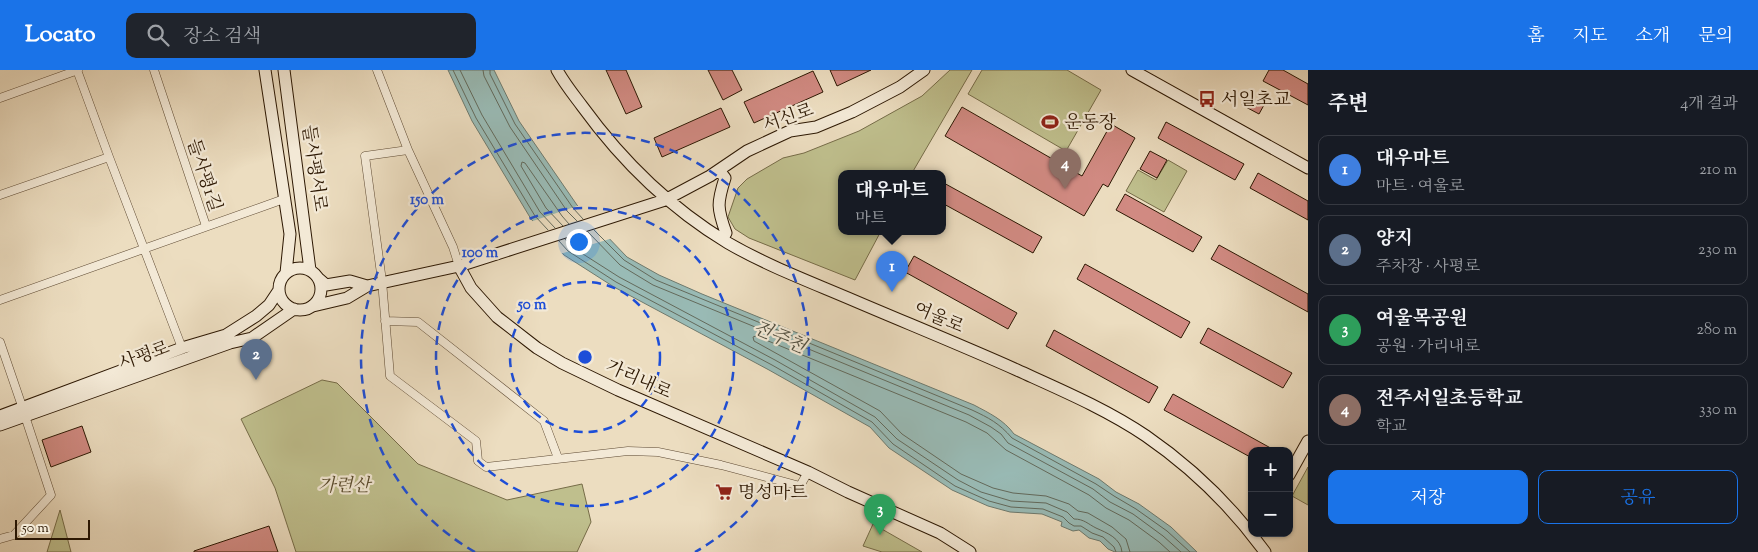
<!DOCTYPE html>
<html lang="ko">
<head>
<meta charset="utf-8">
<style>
	:root { --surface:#171b24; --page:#20242c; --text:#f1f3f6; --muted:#9ea1a6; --line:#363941; --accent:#1a73e8 }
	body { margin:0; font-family:"Sorts Mill Goudy","Noto Serif KR",serif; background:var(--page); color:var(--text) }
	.controls { position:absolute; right:15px; bottom:15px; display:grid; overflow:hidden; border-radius:10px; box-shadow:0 1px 4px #0004 }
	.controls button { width:45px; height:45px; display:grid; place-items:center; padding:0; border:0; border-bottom:1px solid var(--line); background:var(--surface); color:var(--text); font:25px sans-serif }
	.scale { position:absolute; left:15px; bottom:12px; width:75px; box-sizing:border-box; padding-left:5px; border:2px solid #2d1803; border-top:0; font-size:14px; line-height:18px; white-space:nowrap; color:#2d1803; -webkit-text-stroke:4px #f3e9d6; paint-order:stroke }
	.you { position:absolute; left:578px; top:171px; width:18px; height:18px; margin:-12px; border:4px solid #fff; border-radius:50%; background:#1a73e8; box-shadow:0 0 0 8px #1a73e833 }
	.badge { display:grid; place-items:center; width:32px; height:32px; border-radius:50%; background:var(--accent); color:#fff; font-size:16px; font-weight:700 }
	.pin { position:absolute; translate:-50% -41px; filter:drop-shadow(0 1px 2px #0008) }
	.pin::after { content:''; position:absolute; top:26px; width:18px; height:15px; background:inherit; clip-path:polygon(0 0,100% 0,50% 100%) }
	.popup { position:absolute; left:838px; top:100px; width:108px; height:65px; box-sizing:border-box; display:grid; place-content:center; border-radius:10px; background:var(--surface); filter:drop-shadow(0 1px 4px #0005); font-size:16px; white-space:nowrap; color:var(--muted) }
	.popup b { font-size:19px; color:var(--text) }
	.popup::after { content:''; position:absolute; left:50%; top:100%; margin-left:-10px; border:10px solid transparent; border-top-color:var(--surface) }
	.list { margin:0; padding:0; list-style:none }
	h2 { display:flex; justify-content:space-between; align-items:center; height:65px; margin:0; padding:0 20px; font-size:21px }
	h2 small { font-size:16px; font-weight:400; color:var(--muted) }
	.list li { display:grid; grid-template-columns:32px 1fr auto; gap:15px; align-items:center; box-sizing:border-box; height:70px; margin:0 10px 10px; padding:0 10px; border:1px solid var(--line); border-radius:10px }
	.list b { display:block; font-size:19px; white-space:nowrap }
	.list p { margin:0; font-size:16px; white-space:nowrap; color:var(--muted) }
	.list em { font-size:16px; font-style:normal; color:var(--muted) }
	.actions { display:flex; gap:10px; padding:15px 20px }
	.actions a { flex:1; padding:11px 0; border:1px solid var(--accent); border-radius:10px; text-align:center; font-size:18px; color:var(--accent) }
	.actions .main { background:var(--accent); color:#fff }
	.icon { flex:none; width:28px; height:28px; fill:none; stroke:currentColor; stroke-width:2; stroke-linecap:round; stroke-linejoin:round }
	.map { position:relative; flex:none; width:1308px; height:482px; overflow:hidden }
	header { display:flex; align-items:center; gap:30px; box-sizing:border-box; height:70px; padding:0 25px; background:var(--accent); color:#fff }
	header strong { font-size:24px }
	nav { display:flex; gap:28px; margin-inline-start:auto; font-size:18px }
	.search { width:350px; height:45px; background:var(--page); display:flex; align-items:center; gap:12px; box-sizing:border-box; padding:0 18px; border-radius:10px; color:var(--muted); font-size:19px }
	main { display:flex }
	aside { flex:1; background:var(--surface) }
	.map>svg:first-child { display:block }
	.green { fill:#bfbf8d; stroke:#766c48 }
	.water { fill:#99bbb6; stroke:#6e7a6e }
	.pier { fill:#ecddc0 }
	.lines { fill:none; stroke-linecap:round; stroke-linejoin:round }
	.shore { stroke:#636a5c; stroke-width:1 }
	.building { fill:#d18a82; stroke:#2d1803 }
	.street-casing { stroke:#5d4932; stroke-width:9 }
	.secondary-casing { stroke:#2d1803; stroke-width:13 }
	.street { stroke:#f3e9d6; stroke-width:8 }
	.secondary { stroke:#f3e9d6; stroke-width:11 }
	.ring { fill:none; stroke:#1d4ed8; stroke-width:2.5; stroke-dasharray:9 6 }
	.labels { text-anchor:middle; stroke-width:4.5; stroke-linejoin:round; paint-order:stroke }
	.poi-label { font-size:18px; fill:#2d1803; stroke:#f3e9d6; text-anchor:start }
	.street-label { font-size:18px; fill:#2d1803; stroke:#f3e9d6 }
	.park-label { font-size:18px; font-style:italic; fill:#594a2c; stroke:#f3e9d6 }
	.water-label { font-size:19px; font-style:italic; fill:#535142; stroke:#f3e9d6 }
	.centre { fill:#1d4ed8; stroke:#f3e9d6; stroke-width:2.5 }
	.ring-label { font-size:15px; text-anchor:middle; font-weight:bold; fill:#1d4ed8; stroke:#f3e9d6; stroke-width:4.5; stroke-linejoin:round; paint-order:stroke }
</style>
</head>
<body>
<header>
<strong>Locato</strong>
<div class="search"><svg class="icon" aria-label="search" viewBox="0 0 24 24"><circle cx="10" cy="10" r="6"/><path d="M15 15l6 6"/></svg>장소 검색</div>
<nav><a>홈</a><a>지도</a><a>소개</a><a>문의</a></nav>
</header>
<main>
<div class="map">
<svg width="1308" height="482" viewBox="0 0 1308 482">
	<rect width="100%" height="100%" fill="#ecddc0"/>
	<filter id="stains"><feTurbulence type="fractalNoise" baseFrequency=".004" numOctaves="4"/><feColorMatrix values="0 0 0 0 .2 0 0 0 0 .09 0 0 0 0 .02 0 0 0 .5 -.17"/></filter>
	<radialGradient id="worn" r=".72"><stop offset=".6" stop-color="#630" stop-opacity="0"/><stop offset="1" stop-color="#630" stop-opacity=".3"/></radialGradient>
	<!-- green -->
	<path class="green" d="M950,0H972L912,103H842V161H881L855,210L749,168L735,159L728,147L738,118L747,109L783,88L804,83L859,61L922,26Z
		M982,0H1067L1101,20L1066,81L968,24Z
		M1168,90L1187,101L1164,142L1126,121L1138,100L1156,110Z
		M322,310L337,313L418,394L507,430L582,414L591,452L577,482H296L275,418L241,349Z
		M1308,397V435L1292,426Z
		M60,440L71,482H47Z
		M873,454L922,482H882L863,476Z"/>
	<!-- water -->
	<path class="water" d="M448,0H494L519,51L577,135L627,187L659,205L702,224L974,335C989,343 1004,350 1014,364L1099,409L1116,422L1139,434L1171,457L1197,482H1115L1108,479L1100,471L1089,468L1079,460L1073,461L1061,456L1062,452L1042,444L1010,442L988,436L952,420L889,378L870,357L769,300L614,217L564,185L531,149L472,51Z"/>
	<!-- pier -->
	<path class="pier" d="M580,135L613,168L560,184L530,152Z"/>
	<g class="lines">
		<!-- shore -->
		<path class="shore" d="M453,0L476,48L535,146L548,160
			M460,0L482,45L540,142L555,158
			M483,0L484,6L510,57L567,141L577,151
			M490,0V4L515,54L573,138L583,149
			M563,156L546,138L521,96L522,92L525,93L562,146L569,154
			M594,160L624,190L656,210L972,340C989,348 999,353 1012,368L1096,414L1114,426L1136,439L1167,461L1190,482
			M588,162L620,195L653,215L969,345L991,357L1001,364L1008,373L1093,419L1110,432L1133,444L1163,466L1181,482
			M565,169L572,177L619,207L775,290L875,347L897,369L958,410L981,422L1011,431L1046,433L1067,442L1074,449C1084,449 1088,454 1096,458C1107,463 1121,468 1122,482
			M559,171L568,181L616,212L772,295L872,352L893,374L955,416L989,431L1011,437L1043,439L1063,447L1069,453L1074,456H1081L1092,463L1103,467L1114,477L1116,482
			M1130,482L1126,469L1112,457L1088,443L1078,441L1069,434L1046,426L1013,423L993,418L961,404L902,364L880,341L754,271L753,267L756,266L966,352L987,363L1006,380L1089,425L1106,438L1129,450L1159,472L1170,482"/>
	</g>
	<!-- building -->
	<path class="building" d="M606,0H626L642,37L626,44Z
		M708,0H732L742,20L723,30Z
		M830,0H871L837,16Z
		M1269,0H1283L1308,14V35L1263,11Z
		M813,1L823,22L754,53L744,32Z
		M1248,26L1264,35L1259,44L1242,35Z
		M962,37L1082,106L1111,54L1135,68L1108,117L1103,114L1084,146L945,66Z
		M721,38L730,57L662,87L654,68Z
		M1166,52L1244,94L1235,110L1158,68Z
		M1150,81L1167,90L1157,108L1140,99Z
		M1258,103L1308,131V150L1250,118Z
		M942,112L1042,167L1033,183L942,133Z
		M1125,124L1202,167L1193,182L1116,140Z
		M1219,175L1308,224V242L1211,189Z
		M914,186L1017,243L1008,259L905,202Z
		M1085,194L1190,252L1181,268L1077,209Z
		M1208,258L1292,303L1283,318L1200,273Z
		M1054,260L1158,317L1149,333L1046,276Z
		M1173,324L1276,381H1252V388L1164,340Z
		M82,356L91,382L51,397L42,370Z
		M269,456L278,482H194V481Z"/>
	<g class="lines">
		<!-- street casing -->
		<g class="street-casing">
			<path id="street" d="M77,0L109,87L182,278
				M154,0L206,156
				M377,0L408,80L453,177L459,196
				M0,28L78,0
				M408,80L365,86L382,211L390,306L476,371L478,391L486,397L628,381L658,382L721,395L800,416L808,402
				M0,125L109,87
				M0,230L284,129
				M385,251L418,252L544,351L558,388
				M0,272L23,339
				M0,469L14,465L51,425L25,346"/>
		</g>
		<!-- secondary casing -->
		<g class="secondary-casing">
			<path id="secondary" d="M265,0L290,164L286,203
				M284,0L310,200
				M557,0C564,13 573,24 582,36C622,91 670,138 728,173C766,195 808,211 848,228C904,252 961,275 1017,300C1061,320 1106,339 1146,366C1191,397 1233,438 1265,482
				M1132,0L1308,98
				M719,100L725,108C717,133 717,138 726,163L722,169
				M459,196L471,218L497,247L537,278L562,293L618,320L808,402L848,422L940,463L970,482
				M279 219a21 21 0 1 1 42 0a21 21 0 1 1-42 0Z
				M319,209L326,215L350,211L367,216
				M313,236L347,228L367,216L459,196L665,130L710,106L747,81L790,61L816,57L852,42L900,17L924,0
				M0,346L182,278L226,265L256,246L269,235L279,220
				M0,355L230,273L252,268L294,239
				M1289,405L1308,371"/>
		</g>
		<!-- street -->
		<use href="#street" class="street"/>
		<!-- secondary -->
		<use href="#secondary" class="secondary"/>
	</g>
	<!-- distance rings -->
	<g class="ring">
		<circle cx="585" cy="287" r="75"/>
		<circle cx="585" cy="287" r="149"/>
		<path d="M475 482A224 224 0 1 1 695 482"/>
	</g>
	<!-- icons -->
	<defs>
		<g id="bus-bare" transform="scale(1.35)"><path d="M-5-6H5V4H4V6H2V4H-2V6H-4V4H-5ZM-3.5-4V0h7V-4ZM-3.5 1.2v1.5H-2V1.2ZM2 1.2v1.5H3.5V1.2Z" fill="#8f2418" stroke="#f3e9d6" stroke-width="2.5" paint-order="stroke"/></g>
		<g id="stadium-bare" transform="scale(1.35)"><path d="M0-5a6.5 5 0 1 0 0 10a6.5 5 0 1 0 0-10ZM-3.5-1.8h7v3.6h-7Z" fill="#8f2418" stroke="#f3e9d6" stroke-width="2.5" paint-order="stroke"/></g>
		<g id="supermarket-bare" transform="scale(1.35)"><path d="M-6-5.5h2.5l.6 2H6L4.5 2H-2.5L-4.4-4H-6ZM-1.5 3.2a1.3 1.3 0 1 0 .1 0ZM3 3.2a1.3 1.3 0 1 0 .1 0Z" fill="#8f2418" stroke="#f3e9d6" stroke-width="2.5" paint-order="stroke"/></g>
	</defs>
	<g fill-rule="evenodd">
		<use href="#bus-bare" x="1207" y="29"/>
		<use href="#stadium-bare" x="1050" y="52"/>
		<use href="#supermarket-bare" x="724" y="422"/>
	</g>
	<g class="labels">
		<!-- poi labels -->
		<g class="poi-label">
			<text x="1221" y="35">서일초교</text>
			<text x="1064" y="58">운동장</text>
			<text x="738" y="428">명성마트</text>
		</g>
		<!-- street labels -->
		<g class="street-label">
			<text transform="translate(788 47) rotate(-19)" y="6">서신로</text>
			<text transform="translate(315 98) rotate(82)" y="6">들사평서로</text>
			<text transform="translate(205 105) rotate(72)" y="6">들사평1길</text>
			<text transform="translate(939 247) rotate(23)" y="6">여울로</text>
			<text transform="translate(144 285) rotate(-20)" y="6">사평로</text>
			<text transform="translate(639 309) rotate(24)" y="6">가리내로</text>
		</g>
		<!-- park labels -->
		<g class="park-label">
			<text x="344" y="421">가련산</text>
		</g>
		<!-- water labels -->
		<g class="water-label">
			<text transform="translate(780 266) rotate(23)" y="7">전주천</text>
		</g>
	</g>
	<circle cx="585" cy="287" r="8" class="centre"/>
	<g class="ring-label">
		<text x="427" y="134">150 m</text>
		<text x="480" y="187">100 m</text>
		<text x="532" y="239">50 m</text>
	</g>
	<rect width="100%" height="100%" filter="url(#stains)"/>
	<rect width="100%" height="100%" fill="url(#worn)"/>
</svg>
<div class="controls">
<button>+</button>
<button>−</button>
</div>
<div class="scale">50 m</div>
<div class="you"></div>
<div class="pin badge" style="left:892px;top:222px;background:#3f7fe0">1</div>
<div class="popup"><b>대우마트</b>마트</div>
<div class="pin badge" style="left:256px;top:310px;background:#5c6f8a">2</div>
<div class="pin badge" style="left:880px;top:465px;background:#2e9e5b">3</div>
<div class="pin badge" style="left:1065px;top:119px;background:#8d6e63">4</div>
</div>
<aside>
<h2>주변<small>4개 결과</small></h2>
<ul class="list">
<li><span class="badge" style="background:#3f7fe0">1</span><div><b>대우마트</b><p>마트 · 여울로</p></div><em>210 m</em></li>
<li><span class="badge" style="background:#5c6f8a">2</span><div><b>양지</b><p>주차장 · 사평로</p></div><em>230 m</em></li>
<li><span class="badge" style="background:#2e9e5b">3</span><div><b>여울목공원</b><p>공원 · 가리내로</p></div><em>280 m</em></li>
<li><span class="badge" style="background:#8d6e63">4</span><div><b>전주서일초등학교</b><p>학교</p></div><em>330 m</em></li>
</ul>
<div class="actions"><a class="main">저장</a><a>공유</a></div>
</aside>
</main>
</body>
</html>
